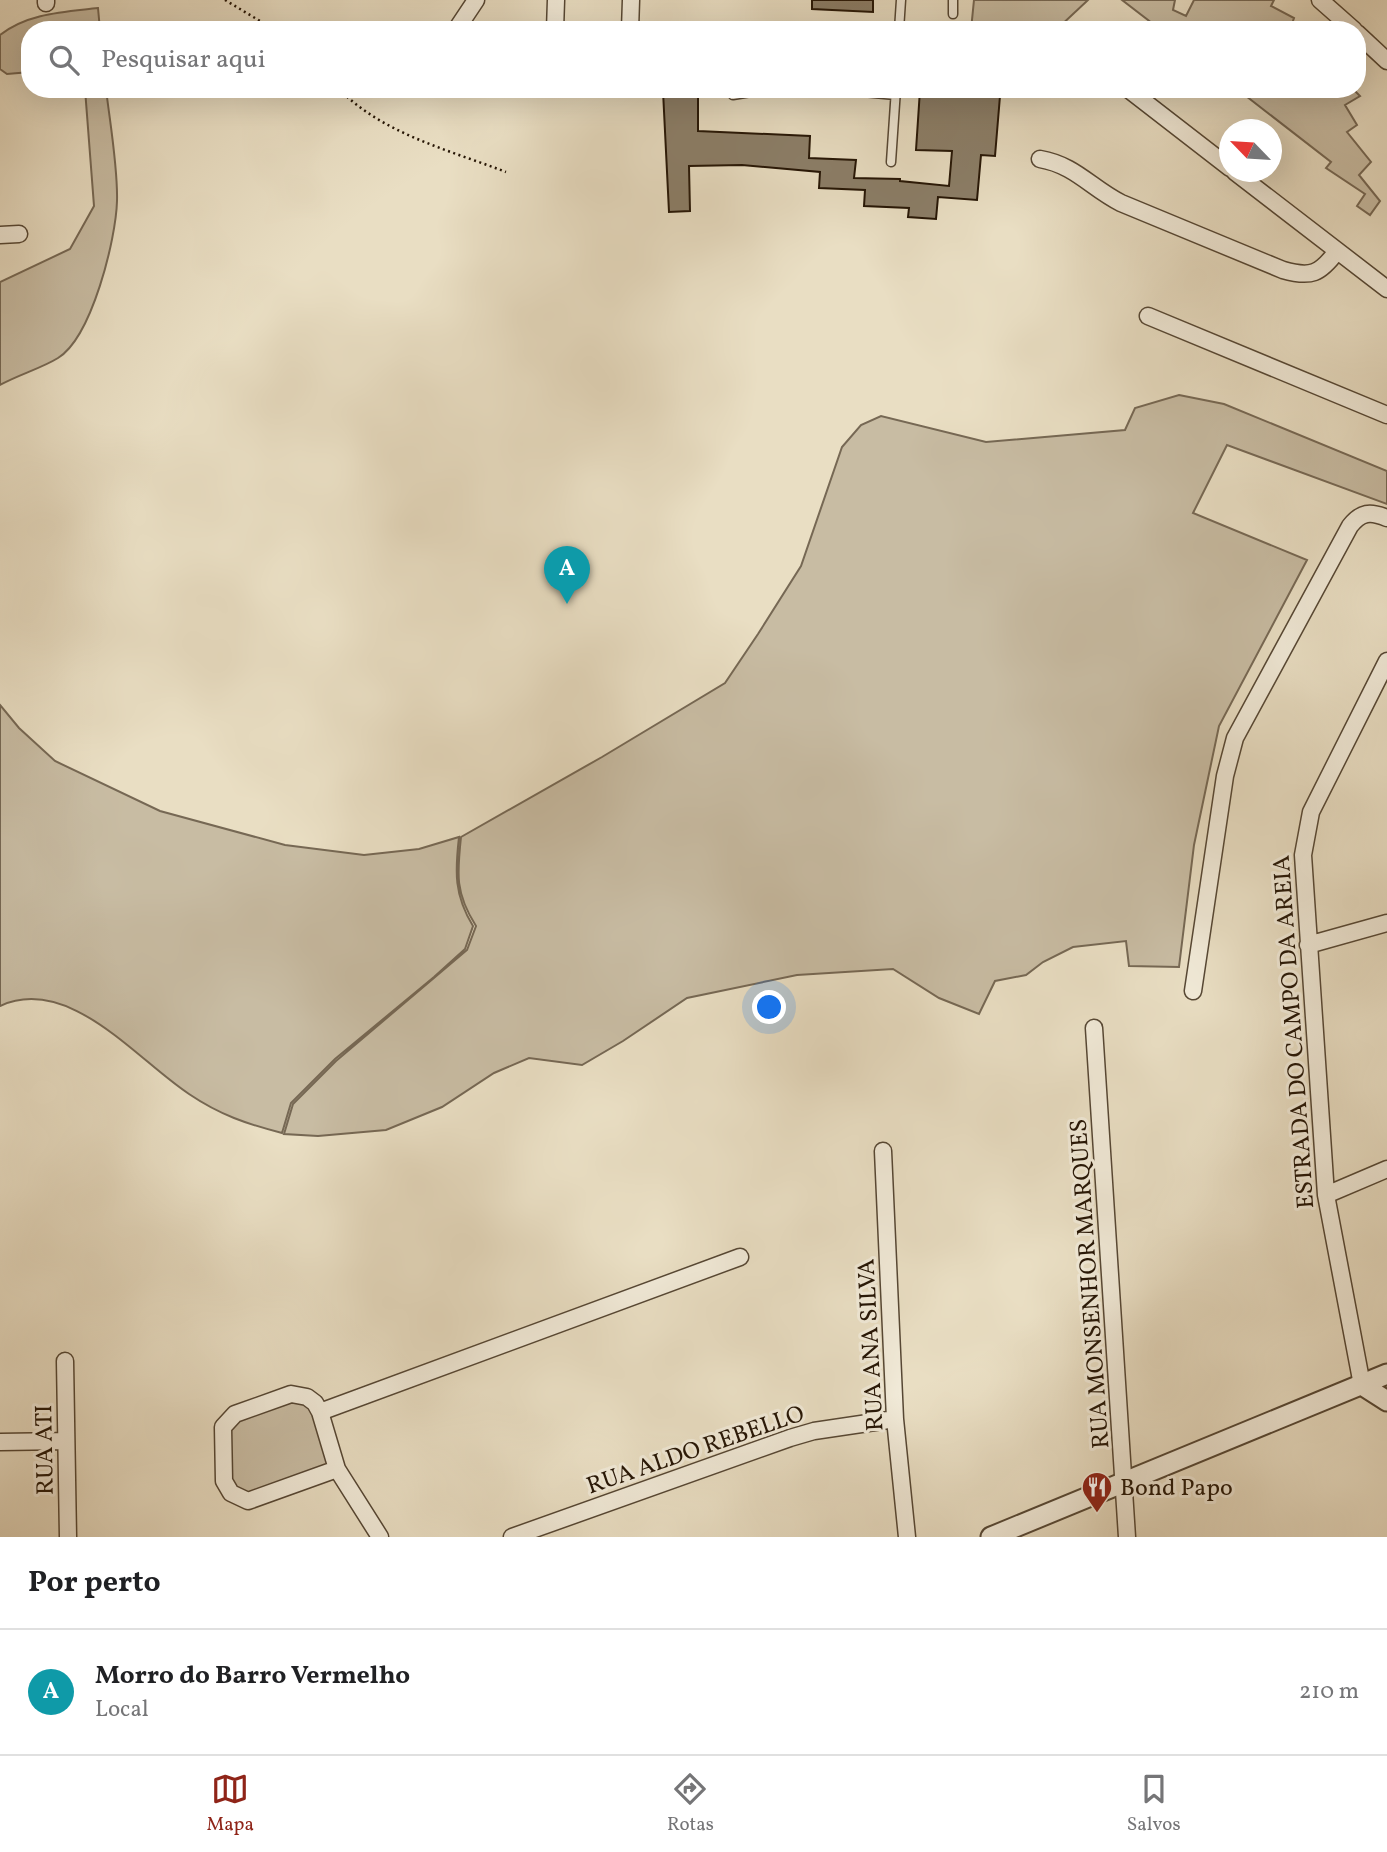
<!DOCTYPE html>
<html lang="pt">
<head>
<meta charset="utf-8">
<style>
	:root { --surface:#fff; --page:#f6f6f6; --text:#202124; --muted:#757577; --line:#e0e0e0; --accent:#8f2418 }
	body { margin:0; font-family:Vollkorn,serif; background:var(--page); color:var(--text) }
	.compass { position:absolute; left:1219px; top:119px; width:63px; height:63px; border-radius:50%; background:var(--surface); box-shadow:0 7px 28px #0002; rotate:295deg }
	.you { position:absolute; left:770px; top:1008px; width:24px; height:24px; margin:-18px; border:5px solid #fff; border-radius:50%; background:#1a73e8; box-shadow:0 0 0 10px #1a73e833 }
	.badge { display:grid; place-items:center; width:46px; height:46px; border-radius:50%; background:var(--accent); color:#fff; font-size:23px; font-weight:700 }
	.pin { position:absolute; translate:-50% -58px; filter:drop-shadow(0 2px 4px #0008) }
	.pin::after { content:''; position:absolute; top:37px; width:24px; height:21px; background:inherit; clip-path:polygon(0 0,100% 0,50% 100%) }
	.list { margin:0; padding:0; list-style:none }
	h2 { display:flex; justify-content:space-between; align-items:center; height:91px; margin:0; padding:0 28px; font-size:30px }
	h2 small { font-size:23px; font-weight:400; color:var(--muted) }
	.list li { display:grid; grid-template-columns:46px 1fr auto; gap:21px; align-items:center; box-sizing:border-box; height:126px; padding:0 28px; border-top:2px solid var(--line) }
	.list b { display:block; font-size:26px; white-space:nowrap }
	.list p { margin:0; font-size:23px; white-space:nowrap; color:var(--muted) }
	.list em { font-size:23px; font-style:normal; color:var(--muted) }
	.icon { flex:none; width:38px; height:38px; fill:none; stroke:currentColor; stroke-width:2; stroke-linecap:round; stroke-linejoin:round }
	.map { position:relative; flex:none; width:1387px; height:1537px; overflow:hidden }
	.search { position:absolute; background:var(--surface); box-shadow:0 7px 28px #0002; left:21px; right:21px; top:21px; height:77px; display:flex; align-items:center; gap:18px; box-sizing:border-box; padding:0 24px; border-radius:28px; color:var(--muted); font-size:26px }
	.sheet { height:217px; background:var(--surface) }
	nav { display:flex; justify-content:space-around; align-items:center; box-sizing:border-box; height:98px; border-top:2px solid var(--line); background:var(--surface); font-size:19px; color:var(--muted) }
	nav a { display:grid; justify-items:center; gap:4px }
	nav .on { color:var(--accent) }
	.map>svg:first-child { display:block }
	.green { fill:#c8bca3; stroke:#766854; stroke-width:2 }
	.building { fill:#8b7e68; stroke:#251505; stroke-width:2 }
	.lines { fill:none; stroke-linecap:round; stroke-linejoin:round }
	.service-casing { stroke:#564734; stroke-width:11 }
	.minor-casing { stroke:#564734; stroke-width:19 }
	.tertiary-casing { stroke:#564734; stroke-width:23 }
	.path { stroke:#251505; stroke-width:2.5; stroke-dasharray:2 3.5; stroke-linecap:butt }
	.service { stroke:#f1ead8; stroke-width:8 }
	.minor { stroke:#f1ead8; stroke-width:16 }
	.tertiary { stroke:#f1ead8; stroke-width:19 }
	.labels { text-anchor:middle; stroke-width:6; stroke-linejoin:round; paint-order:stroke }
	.street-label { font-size:24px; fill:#251505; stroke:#f1ead8 }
	.poi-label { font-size:24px; fill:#251505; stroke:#f1ead8; text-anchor:start }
</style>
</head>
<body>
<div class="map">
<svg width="1387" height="1537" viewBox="0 0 1387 1537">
	<rect width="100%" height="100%" fill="#e9dec3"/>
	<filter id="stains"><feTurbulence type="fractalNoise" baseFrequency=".00286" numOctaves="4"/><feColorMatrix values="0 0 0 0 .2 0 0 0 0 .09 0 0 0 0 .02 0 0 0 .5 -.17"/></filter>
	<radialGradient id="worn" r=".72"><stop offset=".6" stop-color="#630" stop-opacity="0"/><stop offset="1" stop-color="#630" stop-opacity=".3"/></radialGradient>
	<!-- green -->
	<path class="green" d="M974,0H1088L1056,30H971Z
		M1122,0H1175L1173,10L1186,16L1194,0H1274L1271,6L1294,18L1293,21L1303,30H1161Z
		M98,8L100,30H30V72L7,74L0,69V35C28,13 64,12 98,8Z
		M85,89H106C110,123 118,168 117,201C116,239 92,337 58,358C42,368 18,375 0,385V282L70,249L94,206Z
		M1237,89H1353L1360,96L1345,105L1357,125L1347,132L1371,162L1359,175L1380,201L1370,215L1357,206L1365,194L1326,168L1331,162Z
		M1179,395L1224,404L1387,471V504L1227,445L1193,513L1307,560L1219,726L1194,845L1179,967L1129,966L1126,941L1073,947L1043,962L1026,975L995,981L979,1014L939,998L893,969L797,975L687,998L623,1041L582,1065L529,1058L494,1073L442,1107L386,1130L318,1136L284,1134L293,1104L336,1061L467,950L476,926C455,893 457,874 461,837L602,757L725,683L758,634L801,566L842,447L861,425L881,416L986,442L1125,430L1135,408Z
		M0,705L19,728L55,761L160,811L285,845L364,855L419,849L459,837C455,872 454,895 473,926L465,949L434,977L335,1059L291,1103L282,1133C247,1124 220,1115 189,1094C137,1060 69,974 0,1006Z
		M294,1400C325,1410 326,1438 334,1466L251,1498L233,1493L225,1429L231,1422Z"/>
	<!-- building -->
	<path class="building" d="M812,0H873V12L812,9Z
		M685,89H698V131L810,136L809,158L856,160L854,178L900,179V181L949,186L952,151L916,150L920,90L1000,96L995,156L981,155L977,200L938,197L936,219L908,217L909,208L864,206L865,190L819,188L820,172L742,165L689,166L690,211L669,212L663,91Z"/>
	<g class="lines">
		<!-- service casing -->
		<g class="service-casing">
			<path id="service" d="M953,14V0
				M899,30L901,0
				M831,89L895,95
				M733,95L770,89
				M891,162L896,89"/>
		</g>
		<!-- minor casing -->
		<g class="minor-casing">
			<path id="minor" d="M1320,0L1354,30
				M46,3V0
				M456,30L476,0
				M555,30L556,0
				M630,30L631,0
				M1357,33L1387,61
				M1128,89L1230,168
				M1040,159C1075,165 1091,188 1121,203L1283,270C1311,278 1320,274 1337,251
				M1235,172L1387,289
				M0,235L19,234
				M1148,316L1387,415
				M1308,945L1387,923
				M1193,991L1225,776L1235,738L1350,526C1361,512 1370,511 1387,518
				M1094,1028L1127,1537
				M883,1151L895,1419L907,1537
				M1326,1195L1387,1169
				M65,1361L68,1537
				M1362,1385L1326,1195L1303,855L1311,812L1387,661
				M320,1412L740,1257
				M0,1442L66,1441
				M337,1469L248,1501L231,1493L224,1481L223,1427L235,1414L291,1394L307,1397L315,1403L320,1412L337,1469L380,1537
				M512,1537L790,1438L814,1431L895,1419"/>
		</g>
		<!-- tertiary casing -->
		<g class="tertiary-casing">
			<path id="tertiary" d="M1362,1385L1387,1401
				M991,1537L1387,1374"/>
		</g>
		<!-- path -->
		<path class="path" d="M225,0L275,30
			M339,89C383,134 449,150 506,172"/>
		<!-- service -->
		<use href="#service" class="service"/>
		<!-- minor -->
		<use href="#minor" class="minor"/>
		<!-- tertiary -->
		<use href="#tertiary" class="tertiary"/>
	</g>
	<!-- icons -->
	<defs>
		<g id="restaurant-pin" transform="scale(1.575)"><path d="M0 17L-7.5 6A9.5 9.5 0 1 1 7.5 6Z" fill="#8f2418" stroke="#f1ead8"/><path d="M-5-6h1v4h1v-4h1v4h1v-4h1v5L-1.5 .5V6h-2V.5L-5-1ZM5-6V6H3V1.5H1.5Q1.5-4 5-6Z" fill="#fff"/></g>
	</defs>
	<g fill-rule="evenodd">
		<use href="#restaurant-pin" x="1097" y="1487"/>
	</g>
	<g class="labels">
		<!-- street labels -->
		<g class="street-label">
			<text transform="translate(1293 1032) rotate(-94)" y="8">ESTRADA DO CAMPO DA AREIA</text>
			<text transform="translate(1089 1284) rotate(-94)" y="8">RUA MONSENHOR MARQUES</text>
			<text transform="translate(870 1345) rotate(-93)" y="8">RUA ANA SILVA</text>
			<text transform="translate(695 1449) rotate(-19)" y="8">RUA ALDO REBELLO</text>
			<text transform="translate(44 1450) rotate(-91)" y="8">RUA ATI</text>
		</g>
		<!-- poi labels -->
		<g class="poi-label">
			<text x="1120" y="1495">Bond Papo</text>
		</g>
	</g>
	<rect width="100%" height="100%" filter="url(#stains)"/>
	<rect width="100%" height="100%" fill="url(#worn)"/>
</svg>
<svg class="compass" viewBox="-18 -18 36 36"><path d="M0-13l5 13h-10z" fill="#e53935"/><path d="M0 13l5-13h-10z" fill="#757577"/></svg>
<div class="you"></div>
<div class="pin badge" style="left:567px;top:604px;background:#0f9aa8">A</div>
<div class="search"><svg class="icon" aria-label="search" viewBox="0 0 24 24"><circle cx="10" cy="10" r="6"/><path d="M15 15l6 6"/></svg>Pesquisar aqui</div>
</div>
<section class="sheet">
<h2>Por perto<small></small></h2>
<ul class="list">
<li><span class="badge" style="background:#0f9aa8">A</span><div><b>Morro do Barro Vermelho</b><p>Local</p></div><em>210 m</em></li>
</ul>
</section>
<nav>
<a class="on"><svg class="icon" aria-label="map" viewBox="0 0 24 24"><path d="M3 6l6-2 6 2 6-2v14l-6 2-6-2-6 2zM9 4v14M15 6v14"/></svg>Mapa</a>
<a><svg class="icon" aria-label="directions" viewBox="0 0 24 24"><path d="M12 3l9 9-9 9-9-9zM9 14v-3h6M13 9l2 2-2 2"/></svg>Rotas</a>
<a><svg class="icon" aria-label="saved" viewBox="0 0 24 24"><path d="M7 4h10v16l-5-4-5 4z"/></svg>Salvos</a>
</nav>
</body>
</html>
